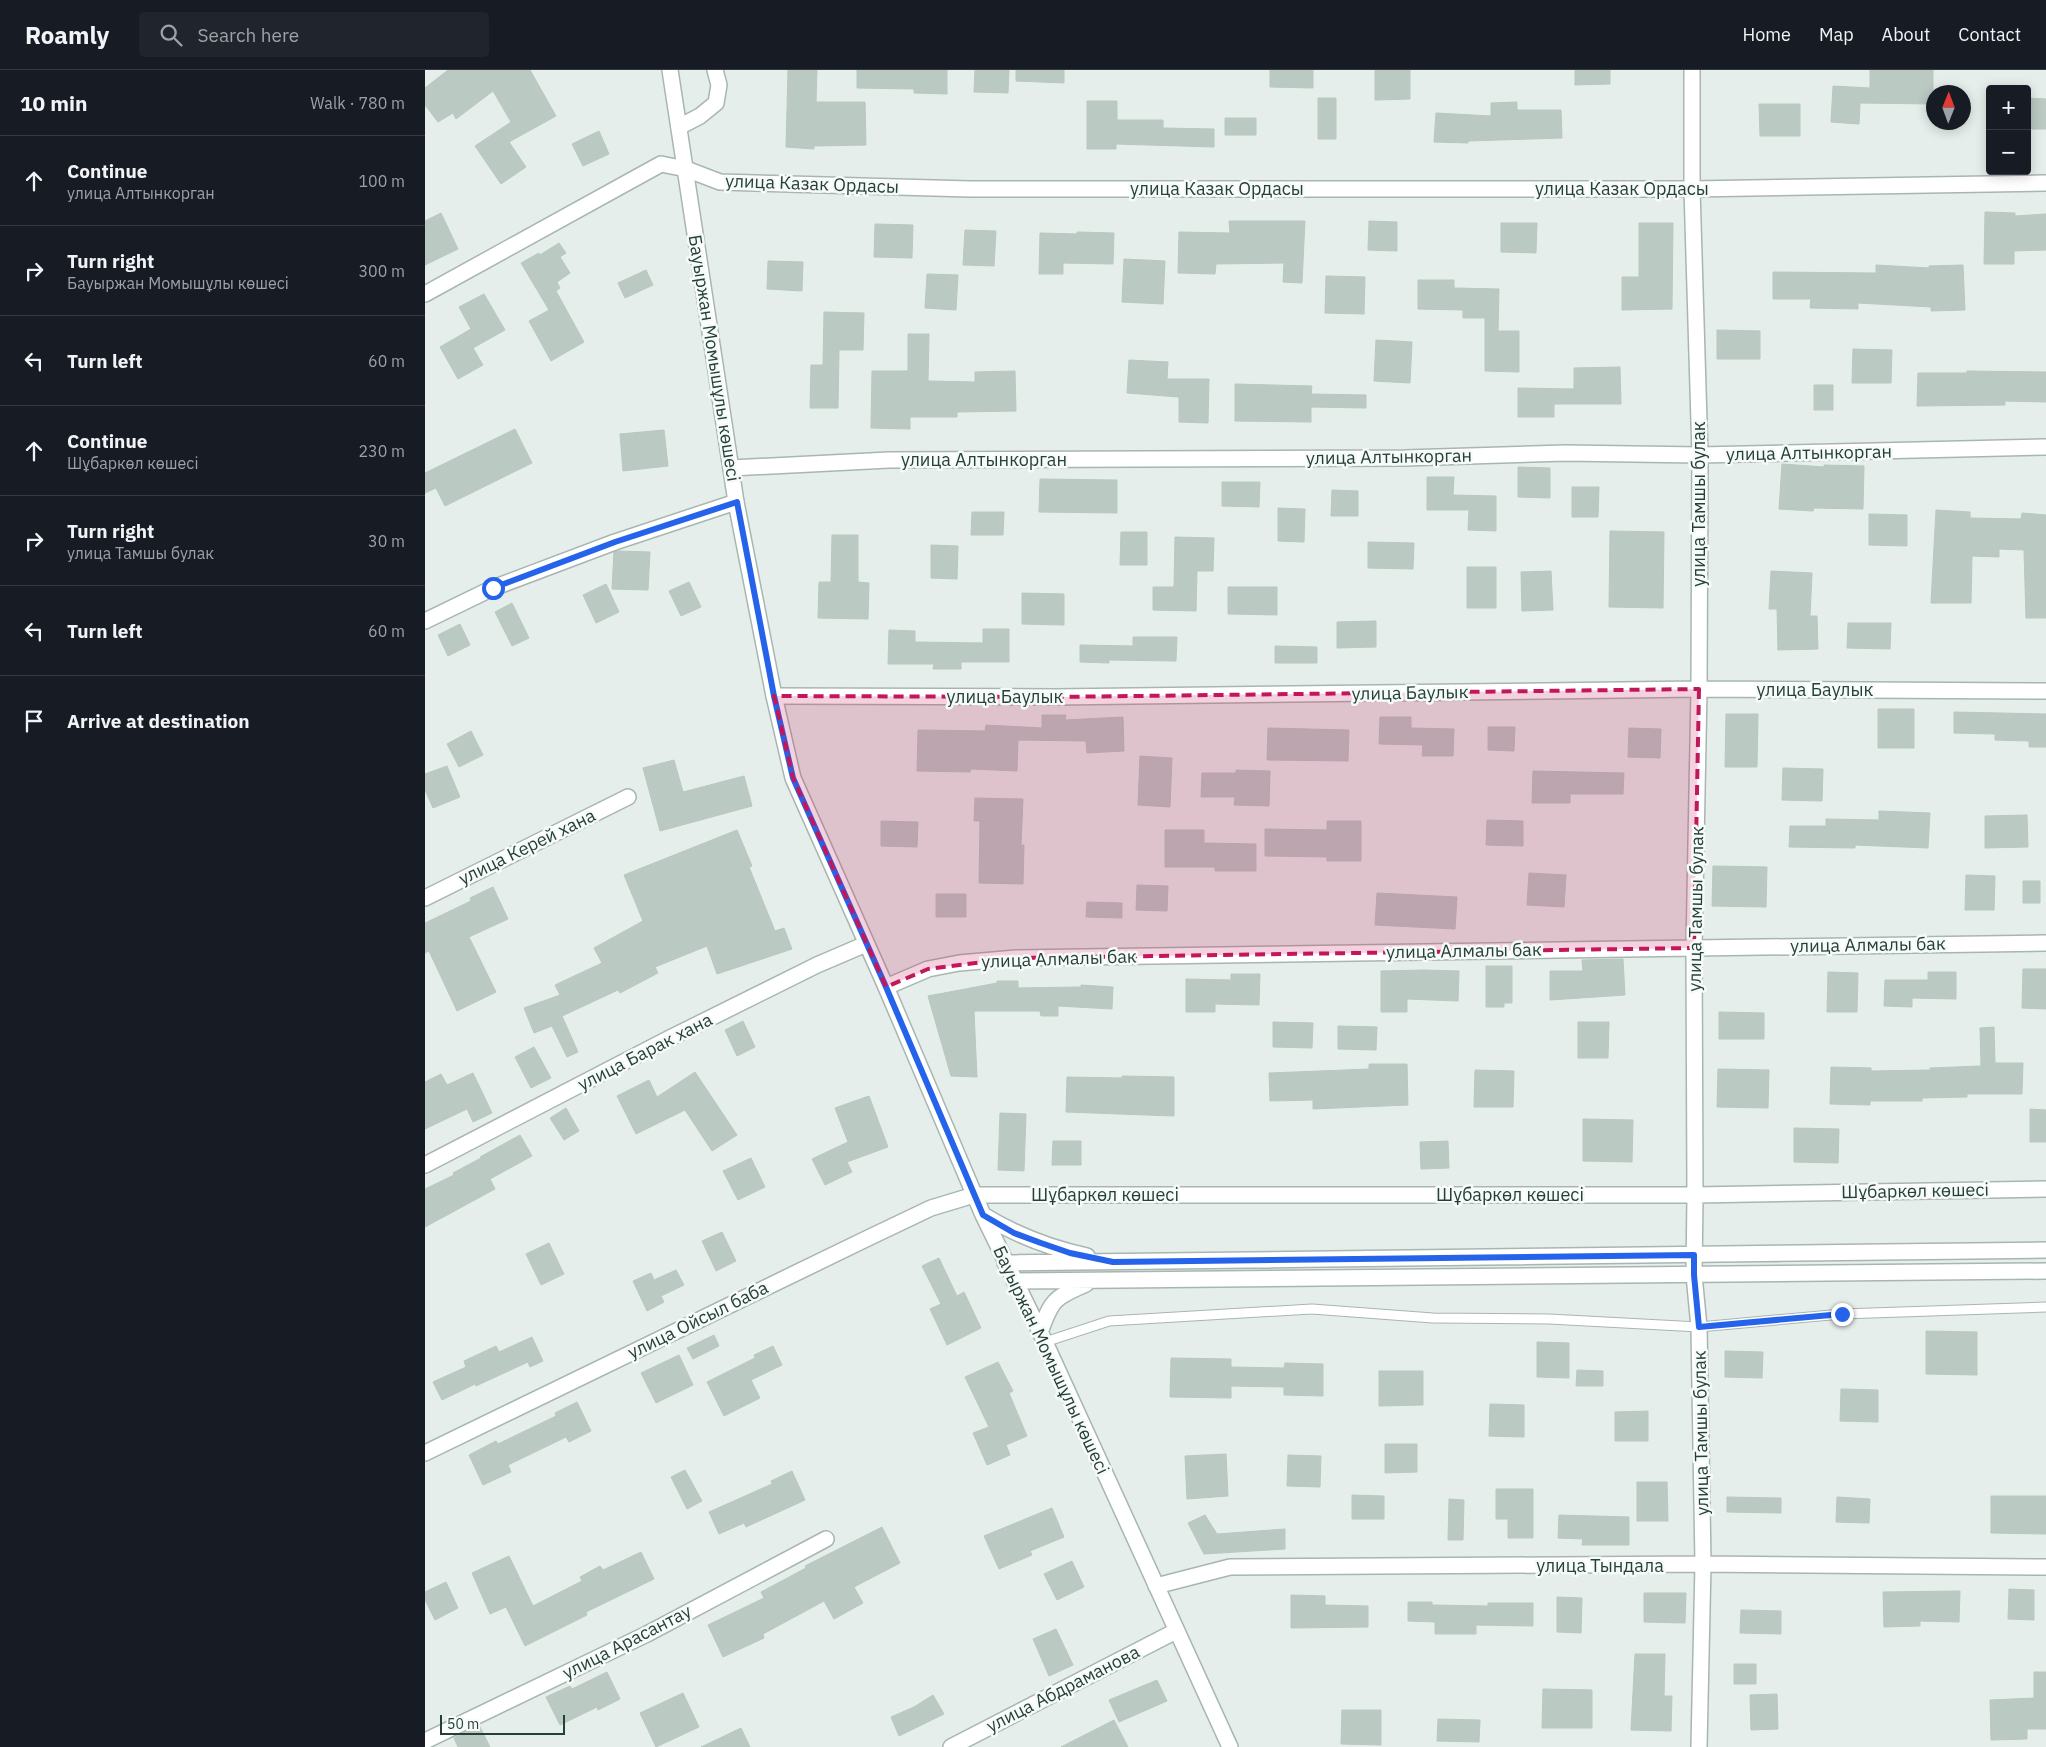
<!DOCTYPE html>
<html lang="en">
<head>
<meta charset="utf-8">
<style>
	:root { --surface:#171b24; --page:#20242c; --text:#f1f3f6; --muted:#9ea1a6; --line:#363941 }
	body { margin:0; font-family:"IBM Plex Sans",sans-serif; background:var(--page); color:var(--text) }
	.controls { position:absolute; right:15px; top:15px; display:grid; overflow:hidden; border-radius:5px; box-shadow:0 2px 12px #0003 }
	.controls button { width:45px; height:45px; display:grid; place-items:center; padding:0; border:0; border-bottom:1px solid var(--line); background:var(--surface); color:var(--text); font:25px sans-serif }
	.compass { position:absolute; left:1501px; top:15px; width:45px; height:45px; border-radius:50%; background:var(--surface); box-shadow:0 2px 12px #0003; rotate:1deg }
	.scale { position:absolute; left:15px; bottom:12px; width:125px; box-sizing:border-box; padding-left:5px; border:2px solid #254037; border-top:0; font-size:14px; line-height:18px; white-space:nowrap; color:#254037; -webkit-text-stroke:4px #f6faf8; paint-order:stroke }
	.stop { position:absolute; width:15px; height:15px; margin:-11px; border:4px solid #2563eb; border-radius:50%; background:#fff }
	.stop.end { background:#2563eb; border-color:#fff; box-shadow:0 1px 5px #0008 }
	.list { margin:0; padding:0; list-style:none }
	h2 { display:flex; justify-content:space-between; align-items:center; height:65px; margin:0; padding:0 20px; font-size:21px }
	h2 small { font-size:16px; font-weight:400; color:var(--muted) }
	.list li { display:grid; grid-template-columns:32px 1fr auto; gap:15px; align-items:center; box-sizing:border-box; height:90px; padding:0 20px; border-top:1px solid var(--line) }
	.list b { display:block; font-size:19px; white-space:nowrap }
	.list p { margin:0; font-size:16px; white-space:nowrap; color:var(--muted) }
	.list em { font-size:16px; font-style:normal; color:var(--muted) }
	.icon { flex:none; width:28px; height:28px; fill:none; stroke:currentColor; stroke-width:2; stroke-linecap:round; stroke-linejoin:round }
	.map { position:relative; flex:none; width:1621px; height:1677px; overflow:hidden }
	header { display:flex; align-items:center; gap:30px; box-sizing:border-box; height:70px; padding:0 25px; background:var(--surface); border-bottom:1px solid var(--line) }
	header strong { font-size:24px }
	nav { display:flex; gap:28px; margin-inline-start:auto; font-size:18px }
	.search { width:350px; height:45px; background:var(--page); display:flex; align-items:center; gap:12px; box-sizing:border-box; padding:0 18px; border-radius:5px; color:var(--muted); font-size:19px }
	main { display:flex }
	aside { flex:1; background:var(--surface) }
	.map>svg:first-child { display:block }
	.building { fill:#bbc9c3; stroke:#b8c8c0 }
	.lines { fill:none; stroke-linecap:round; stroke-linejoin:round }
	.service-casing { stroke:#a8b6b1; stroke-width:11 }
	.minor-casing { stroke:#a8b6b1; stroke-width:18 }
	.tertiary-casing { stroke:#a8b6b1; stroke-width:18 }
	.service { stroke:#fff; stroke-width:9 }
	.minor { stroke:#fff; stroke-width:15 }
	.tertiary { stroke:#fff; stroke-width:15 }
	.route { stroke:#2563eb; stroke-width:6 }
	.marked { fill:#c2185b; fill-opacity:0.2; stroke:#c2185b; stroke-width:4; stroke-dasharray:10 6; stroke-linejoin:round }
	.labels { text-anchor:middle; stroke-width:5; stroke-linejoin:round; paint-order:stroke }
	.street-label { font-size:18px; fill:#254037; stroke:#f6faf8 }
</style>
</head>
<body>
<header>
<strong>Roamly</strong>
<div class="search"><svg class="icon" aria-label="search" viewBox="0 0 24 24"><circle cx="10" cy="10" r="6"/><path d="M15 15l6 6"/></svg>Search here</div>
<nav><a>Home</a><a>Map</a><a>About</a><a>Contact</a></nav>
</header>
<main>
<aside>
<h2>10 min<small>Walk · 780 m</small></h2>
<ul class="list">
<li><svg class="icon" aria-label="ahead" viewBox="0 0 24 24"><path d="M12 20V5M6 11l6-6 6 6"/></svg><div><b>Continue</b><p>улица Алтынкорган</p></div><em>100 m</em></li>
<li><svg class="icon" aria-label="right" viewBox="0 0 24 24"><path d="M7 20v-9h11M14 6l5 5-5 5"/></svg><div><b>Turn right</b><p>Бауыржан Момышұлы көшесі</p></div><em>300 m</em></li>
<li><svg class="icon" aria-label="left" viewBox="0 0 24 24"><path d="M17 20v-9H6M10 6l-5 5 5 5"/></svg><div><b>Turn left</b></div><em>60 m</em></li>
<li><svg class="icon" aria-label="ahead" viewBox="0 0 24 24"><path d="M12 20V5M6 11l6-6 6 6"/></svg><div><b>Continue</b><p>Шұбаркөл көшесі</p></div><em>230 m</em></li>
<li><svg class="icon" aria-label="right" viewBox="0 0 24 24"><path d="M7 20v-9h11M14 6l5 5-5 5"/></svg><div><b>Turn right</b><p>улица Тамшы булак</p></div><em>30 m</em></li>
<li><svg class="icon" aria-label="left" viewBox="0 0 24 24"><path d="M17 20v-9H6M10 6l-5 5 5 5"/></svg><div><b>Turn left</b></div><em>60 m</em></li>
<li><svg class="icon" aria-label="arrive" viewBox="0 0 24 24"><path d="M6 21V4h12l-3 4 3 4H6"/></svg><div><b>Arrive at destination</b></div></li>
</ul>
</aside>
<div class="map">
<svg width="1621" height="1677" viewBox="0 0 1621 1677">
	<rect width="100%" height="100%" fill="#e5eeea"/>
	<!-- building -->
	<path class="building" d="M23,0H105L131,46L84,72L101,97L76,114L50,76L86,52L68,21L31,49L28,43L13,52L0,35V18Z
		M363,0H392L391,32H440L441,75L389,76V79L361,77Z
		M432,0H522V24L489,23V19L432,18Z
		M550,0H584L583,23L549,22Z
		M591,0H639V13L591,11Z
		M845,0H888V18L845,17Z
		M950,0H985V29L950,30Z
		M1150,0H1185V14L1150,15Z
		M1445,0H1508V34L1435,33L1434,54L1406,52L1408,16L1445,18Z
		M893,28H911V69H893Z
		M1602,28L1621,29V59H1602Z
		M662,31H692V50H738V58L789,59V77L691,74V79H662Z
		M1092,32V40H1136L1137,68L1043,71V73L1009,72L1011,43L1066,46V33Z
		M1334,34H1375V66H1335Z
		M800,48H831V65H800Z
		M174,61L184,84L158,96L147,74Z
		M1560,142L1590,143V146L1621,144V180L1589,181V194H1559Z
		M16,143L33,179L0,195V151Z
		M804,151H880L877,213L858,212L859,193L791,194L790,204L753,203L754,162L805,163Z
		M944,151L972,152V181L943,180Z
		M1076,153H1112L1111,183L1076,182Z
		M1214,153H1248L1247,239L1197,240V207H1214Z
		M450,154L488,155L487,188L449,187Z
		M540,160L571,161L569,196L538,195Z
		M652,162L689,163L688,194L638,193V204H614L615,163L652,164Z
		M134,173L141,183L135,187L145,203L132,212L135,218L131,221L159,272L126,291L104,251L124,240L96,193L114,183L115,185Z
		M699,189L740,191L738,234L697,232Z
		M343,191L378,192L377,221L342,219Z
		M1451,195L1504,198V196L1538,195L1540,240L1506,241V237L1433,233V239L1385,238L1386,229H1348V202L1451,203Z
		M221,200L228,215L200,228L193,213Z
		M502,204L533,205L531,240L500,238Z
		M901,206L940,207L939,244L900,243Z
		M993,210H1029V218L1074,219L1073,261H1094V302L1060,301V248H1038V240L993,239Z
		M59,224L80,260L48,278L58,295L33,309L15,277L46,259L34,237Z
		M399,242L439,243L438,280H414L413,338H385L386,295H398Z
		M1292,260L1335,261V289H1292Z
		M483,264H504L503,311L550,312V302L590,301L591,341L532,342V347H485V359L446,358L447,301H483Z
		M951,270L987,272L985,313L949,311Z
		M1428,279L1467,280L1466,313H1427Z
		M704,290L743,292L742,309H784L783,353L754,352V327L702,323Z
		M1195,297L1196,334H1129V347H1093V318L1149,319V298Z
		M1542,301L1621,302V332L1580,331V335L1492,336L1493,303H1542Z
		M810,314L887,316L886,324L941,325V338L886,337V352L810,351Z
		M1389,315H1408V340H1389Z
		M90,359L107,393L20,436L11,418L0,423V403Z
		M239,360L243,396L198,401L195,364Z
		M1357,394L1399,397V395L1439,396L1438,439L1389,438L1388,441L1354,439Z
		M1093,397L1125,398V428L1093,427Z
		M1002,407H1029L1028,425L1071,426V461L1043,460L1044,440H1002Z
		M615,409L692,410V443L614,442Z
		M797,412H835L834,437L797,436Z
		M1147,417H1174L1173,447H1147Z
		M907,420L933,421V446H906Z
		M853,438L880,439L879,472L853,471Z
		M1511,440L1545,442V448L1596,449L1597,443L1621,445V548H1601L1599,480L1574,479V487L1547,486L1546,533H1506Z
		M547,442H579L578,465H546Z
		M1444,444L1482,445V476L1444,475Z
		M1185,461L1239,462L1238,538L1184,537Z
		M696,462H722V495H695Z
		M407,465H433V512L444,513L443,549L393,548L394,512H406Z
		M750,467L789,468L788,501H772L771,541L728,540V517H749Z
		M943,472L989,473L988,499L943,498Z
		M506,475L533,476L532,509L506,508Z
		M194,481L225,482L223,520L187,519L189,482Z
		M1042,497H1071V538H1042Z
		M1126,501L1128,540L1097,541L1096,502Z
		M1346,501L1387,503L1385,546H1392L1393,579L1353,580L1352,539H1344Z
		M264,512L276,537L256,546L244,521Z
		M181,514L194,542L171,553L158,525Z
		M803,517H852V545L803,544Z
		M597,523L639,524V555L597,554Z
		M87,533L104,568L87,576L70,542Z
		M951,551V577L912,578V552Z
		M1423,553H1466L1465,579L1422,578Z
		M35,554L45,575L23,586L13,565Z
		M558,559H584V592H536V599H508L509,594H463L464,560L490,561V572L558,573Z
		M708,567H752L751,591L684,590V593L655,592V575L708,576Z
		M850,576L892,577V593H850Z
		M1453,639H1489V678H1453Z
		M1529,642L1621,644V677H1604V671L1570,670V664L1529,663Z
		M1301,644H1333L1332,697H1300Z
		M617,645H641L640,650L698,647L699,681L662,683L661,671L593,670L592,701L546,699L545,702L492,701L493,660L560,661L561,655L617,658Z
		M955,647H986V658L1029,659L1028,686H997L998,675L954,674Z
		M1063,657H1090L1089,681L1063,680Z
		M843,658L924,660L923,691L842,690Z
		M1204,658L1236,659L1235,688L1203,687Z
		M46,661L58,685L34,697L22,674Z
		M715,686L747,688L745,737L713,735Z
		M249,690L258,722L319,706L327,736L235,761L218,698Z
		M22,696L35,727L8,738L0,720V704Z
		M1358,698L1398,699L1397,731L1357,730Z
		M811,700L845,701L844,736L809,735L810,727H776L777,703H811Z
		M1108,701L1199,703L1198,724H1145V733H1107Z
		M550,728L598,729L596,775H599L598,814L554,813L555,751H549Z
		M1454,741L1505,743L1503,778L1430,775V778L1364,777L1365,756H1401V749L1454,750Z
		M1602,745L1603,777L1560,778V746Z
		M1062,750L1098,751V776L1061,775Z
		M456,751L493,752L492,777L456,776Z
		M902,751H936V791H902V787L840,786V759L902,760Z
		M312,760L327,796L324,797L350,861L359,858L367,879L292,904L282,876L230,897L233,903L195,923L193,920L137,946L153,982L142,987L127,956L109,963L99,938L135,925L130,915L177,893L169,878L218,851L199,805Z
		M740,760H779V773L831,774V801H790V797H740Z
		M1288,796L1342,797L1341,837L1287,836Z
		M1104,803L1141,805L1139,837L1102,835Z
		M1541,805L1570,806L1569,840H1540Z
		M1598,811H1615V833H1598Z
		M712,815L743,816L742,841L711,840Z
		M68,817L83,849L44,867L71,922L32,941L4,881L0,883V853L46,831L45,828Z
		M952,823L1032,827L1030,859L950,855Z
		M511,824H541V847H511Z
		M662,832L697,833V848L661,847Z
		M1198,889L1200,925L1125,930V901H1158L1157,890Z
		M1061,896H1087V933H1079V937H1061Z
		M1598,899H1621V939L1597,938Z
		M998,900L1034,901L1033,931L982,929V942H956V901Z
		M1403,902L1433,903L1432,942H1402Z
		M1503,902H1531V929L1487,928V937L1459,936L1460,910H1503Z
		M806,904H835L834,935L790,934V942H761V909L806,910Z
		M572,911H593V918L656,917V915L688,917L687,939L633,936V946H616L615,941H549L552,1007L526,1006L503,926L572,913Z
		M1294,942L1339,943V969H1294Z
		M318,951L330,977L312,986L300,960Z
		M848,952L888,953L887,978L848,977Z
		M1153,952H1184L1183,988H1153Z
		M913,956L952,957L951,980L913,979Z
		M1569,957L1570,993H1598L1597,1024H1542V1027L1497,1028V1031H1445V1035L1405,1034L1406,997L1446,998V1001L1505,1000V998L1556,996L1555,958Z
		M109,977L126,1008L106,1018L90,987Z
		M944,994H982L983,1035L888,1039V1030L845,1031L844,1003L944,999Z
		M1293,999L1344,1000L1343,1038L1292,1037Z
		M1050,1000L1089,1001L1088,1037H1049Z
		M270,1002L312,1065L287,1081L260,1040L211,1064L192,1026L224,1010L232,1027Z
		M48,1003L67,1043L48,1052L42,1039L0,1059V1012L16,1004L22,1015Z
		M697,1006L749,1007V1046L641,1042L642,1007L697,1008Z
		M444,1026L463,1077L422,1092L427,1102L400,1115L387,1089L423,1072L410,1038Z
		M141,1038L154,1061L139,1070L125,1048Z
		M1605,1039L1621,1040V1072H1605Z
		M575,1043L601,1044L599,1101L573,1100Z
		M1158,1049L1208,1050L1207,1092L1158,1091Z
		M1369,1058L1414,1059L1413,1093L1369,1092Z
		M95,1065L107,1086L65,1109L70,1119L0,1157V1119L29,1105L28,1103L56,1088L55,1087Z
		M628,1071H656V1095H627Z
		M1023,1071L1024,1098L996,1099L995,1072Z
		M326,1088L340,1117L313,1130L298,1101Z
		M297,1162L311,1191L291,1201L277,1171Z
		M124,1173L139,1204L116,1215L101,1184Z
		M514,1188L532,1226L539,1222L556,1258L522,1275L505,1239L516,1234L497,1196Z
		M251,1200L259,1215L236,1226L239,1232L222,1241L208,1211L226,1203L229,1210Z
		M1501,1261L1552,1262V1305L1501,1304Z
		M289,1265L294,1276L268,1289L262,1278Z
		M107,1267L118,1291L105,1297L103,1292L51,1316L50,1314L17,1330L8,1312L41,1297L39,1291L71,1276L74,1282Z
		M1112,1272L1144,1273V1308L1112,1307Z
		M348,1276L357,1295L326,1310L335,1328L299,1346L282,1312L330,1288L329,1285Z
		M1300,1281L1338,1282L1337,1308L1300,1307Z
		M254,1285L268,1315L231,1333L216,1303Z
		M746,1288L806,1289V1297L859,1298L860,1293L898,1294V1326L859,1325V1317L806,1316V1328L745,1327Z
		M573,1292L588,1321L584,1323L602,1366L581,1375L585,1385L562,1395L548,1363L564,1357L540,1307Z
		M1152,1300L1178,1301V1316H1151Z
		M954,1301H998V1335L954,1336Z
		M1416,1319L1453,1320V1352L1415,1351Z
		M152,1332L166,1361L144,1372L141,1367L83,1395L86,1402L58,1415L44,1385L71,1371L73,1374L131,1346L130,1343Z
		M1065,1334L1099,1335V1367L1064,1366Z
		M1223,1341V1371H1190V1342Z
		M960,1374H992V1402L960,1403Z
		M801,1384L803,1426L762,1429L760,1386Z
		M863,1385L896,1386L895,1417L862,1416Z
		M260,1400L277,1431L262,1439L246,1407Z
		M367,1401L380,1430L321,1457L319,1453L294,1464L284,1442L347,1414L346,1411Z
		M1212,1412H1242L1243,1451H1212Z
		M1071,1419H1108V1468H1083V1449H1071Z
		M927,1425L959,1426V1449H927Z
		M1566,1426H1621V1464L1566,1463Z
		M1302,1427L1356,1428V1443L1302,1442Z
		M1412,1427L1445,1429L1444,1453L1411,1452Z
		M1024,1429L1039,1430L1038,1470H1023Z
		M627,1438L639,1467L605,1481L607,1485L574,1499L559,1466Z
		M780,1445L792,1464L860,1459V1479L779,1484L763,1453Z
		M1134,1445L1204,1447V1475H1157L1158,1469L1133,1468Z
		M457,1457L475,1493L429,1517L438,1533L409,1549L399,1531L338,1564L339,1568L298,1587L283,1555L339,1528L336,1522L381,1498L380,1496Z
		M216,1482L229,1509L161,1542L162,1545L100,1576L81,1537L65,1544L47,1503L84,1486L108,1536L157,1511L155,1507L175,1496L178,1500Z
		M647,1491L659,1517L632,1530L619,1504Z
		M21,1512L33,1538L10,1550L0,1530V1522Z
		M1584,1519L1609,1520V1550L1583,1549Z
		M1535,1521L1534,1552L1495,1551V1556L1459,1557L1458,1522Z
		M1219,1523H1261L1260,1553L1219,1552Z
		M866,1525L900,1526V1535L943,1536V1557L866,1558Z
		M1132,1527L1157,1528L1156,1563L1132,1562Z
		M983,1532H1007V1535L1063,1536V1533H1108V1556L1051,1555V1564H1010V1552L983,1551Z
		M1316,1540L1356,1541V1564L1315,1563Z
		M631,1559L648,1595L624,1606L608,1569Z
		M1210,1584H1240L1239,1626H1247L1246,1661L1206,1660Z
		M1309,1594H1331V1614H1309Z
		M182,1602L195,1629L173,1640L172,1637L135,1655L121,1627L145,1616L147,1619Z
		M1609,1602H1621V1659H1602V1669L1566,1670L1565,1630L1609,1628Z
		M732,1610L742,1631L694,1652L684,1630Z
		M1118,1619L1167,1620V1658H1117Z
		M258,1623L274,1657L231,1677L215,1643Z
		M1352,1624L1353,1659L1326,1660L1325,1625Z
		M508,1625L519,1644L474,1666L466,1647L489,1637Z
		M917,1640H956V1675L916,1674Z
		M1013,1649L1055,1650L1054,1672L1012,1671Z
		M689,1650L703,1677H636Z
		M54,1655L65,1677H33L29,1668Z
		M316,1658L325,1677H276Z"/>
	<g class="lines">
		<!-- service casing -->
		<g class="service-casing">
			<path id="service" d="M620,1272L684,1251L887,1239L1008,1248L1124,1249L1274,1257L1417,1244L1621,1237"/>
		</g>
		<!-- minor casing -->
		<g class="minor-casing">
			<path id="minor" d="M1267,0V119L1275,385L1274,619L1269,878L1270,1125L1269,1205L1274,1257L1278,1494L1274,1677
				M254,57L275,46L291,33L294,15L290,0
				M0,224L236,94L261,99L295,112L545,119H1267L1621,113
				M306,398L464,390L980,388L1140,383L1275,385L1621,377
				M0,551L68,518L190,472L311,432
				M349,626L630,627L1274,619L1621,621
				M0,828L203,727
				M461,917L503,899L534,893L591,888L1621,873
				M0,1095L245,968L392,895L441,874
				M0,1383L441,1169L506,1138L549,1125H1270L1621,1119
				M731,1516L805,1497L1278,1494L1621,1497
				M0,1671L222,1564L401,1469
				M526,1677L751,1561"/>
		</g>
		<!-- tertiary casing -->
		<g class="tertiary-casing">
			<path id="tertiary" d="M245,0L311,432L349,626L368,708L461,917L558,1145L620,1272L805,1677
				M558,1145C591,1165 624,1178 662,1186
				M580,1193L1621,1180
				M589,1211L1621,1201
				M615,1263C626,1230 630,1227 661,1214"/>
		</g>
		<!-- service -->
		<use href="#service" class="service"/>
		<!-- minor -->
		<use href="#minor" class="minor"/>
		<!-- tertiary -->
		<use href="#tertiary" class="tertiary"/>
	</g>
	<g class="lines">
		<!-- route -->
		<path class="route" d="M68,518L190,472L312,432L349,626L368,708L461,917L558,1145L589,1163L616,1173L645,1183L688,1192L1269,1185V1205L1274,1257L1417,1244"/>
	</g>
	<!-- marked area -->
	<path class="marked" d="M1274,619L1269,878L591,888L503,899L461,917L368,708L349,626L630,627Z"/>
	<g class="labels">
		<!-- street labels -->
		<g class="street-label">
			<text transform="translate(387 114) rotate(2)" y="6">улица Казак Ордасы</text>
			<text x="792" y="125">улица Казак Ордасы</text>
			<text x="1197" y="125">улица Казак Ордасы</text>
			<text transform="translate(289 288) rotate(81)" y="6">Бауыржан Момышұлы көшесі</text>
			<text transform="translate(1384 383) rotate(-1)" y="6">улица Алтынкорган</text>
			<text transform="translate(964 387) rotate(-1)" y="6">улица Алтынкорган</text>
			<text x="559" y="396">улица Алтынкорган</text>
			<text transform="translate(1274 434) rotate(-90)" y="6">улица Тамшы булак</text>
			<text x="1390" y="626">улица Баулык</text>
			<text transform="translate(985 623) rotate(-1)" y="6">улица Баулык</text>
			<text x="580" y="633">улица Баулык</text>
			<text transform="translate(102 777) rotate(-26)" y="6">улица Керей хана</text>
			<text transform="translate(1271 839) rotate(-89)" y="6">улица Тамшы булак</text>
			<text transform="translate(1443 875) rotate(-1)" y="6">улица Алмалы бак</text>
			<text transform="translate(1039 881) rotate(-1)" y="6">улица Алмалы бак</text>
			<text transform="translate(634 889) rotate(-2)" y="6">улица Алмалы бак</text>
			<text transform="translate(220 982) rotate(-27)" y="6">улица Барак хана</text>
			<text transform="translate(1490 1121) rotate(-1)" y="6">Шұбаркөл көшесі</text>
			<text x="680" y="1131">Шұбаркөл көшесі</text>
			<text x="1085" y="1131">Шұбаркөл көшесі</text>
			<text transform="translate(273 1250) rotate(-26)" y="6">улица Ойсыл баба</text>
			<text transform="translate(626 1290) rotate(65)" y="6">Бауыржан Момышұлы көшесі</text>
			<text transform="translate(1276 1363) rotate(-91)" y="6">улица Тамшы булак</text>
			<text x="1175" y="1502">улица Тындала</text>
			<text transform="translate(202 1572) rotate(-27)" y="6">улица Арасантау</text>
			<text transform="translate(638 1619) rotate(-27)" y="6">улица Абдраманова</text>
		</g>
	</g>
</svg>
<div class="controls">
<button>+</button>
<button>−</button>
</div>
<svg class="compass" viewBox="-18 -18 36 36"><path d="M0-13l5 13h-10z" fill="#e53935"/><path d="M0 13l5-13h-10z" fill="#9ea1a6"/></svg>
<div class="scale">50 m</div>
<div class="stop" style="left:68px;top:518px"></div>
<div class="stop end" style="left:1417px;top:1244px"></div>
</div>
</main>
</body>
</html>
